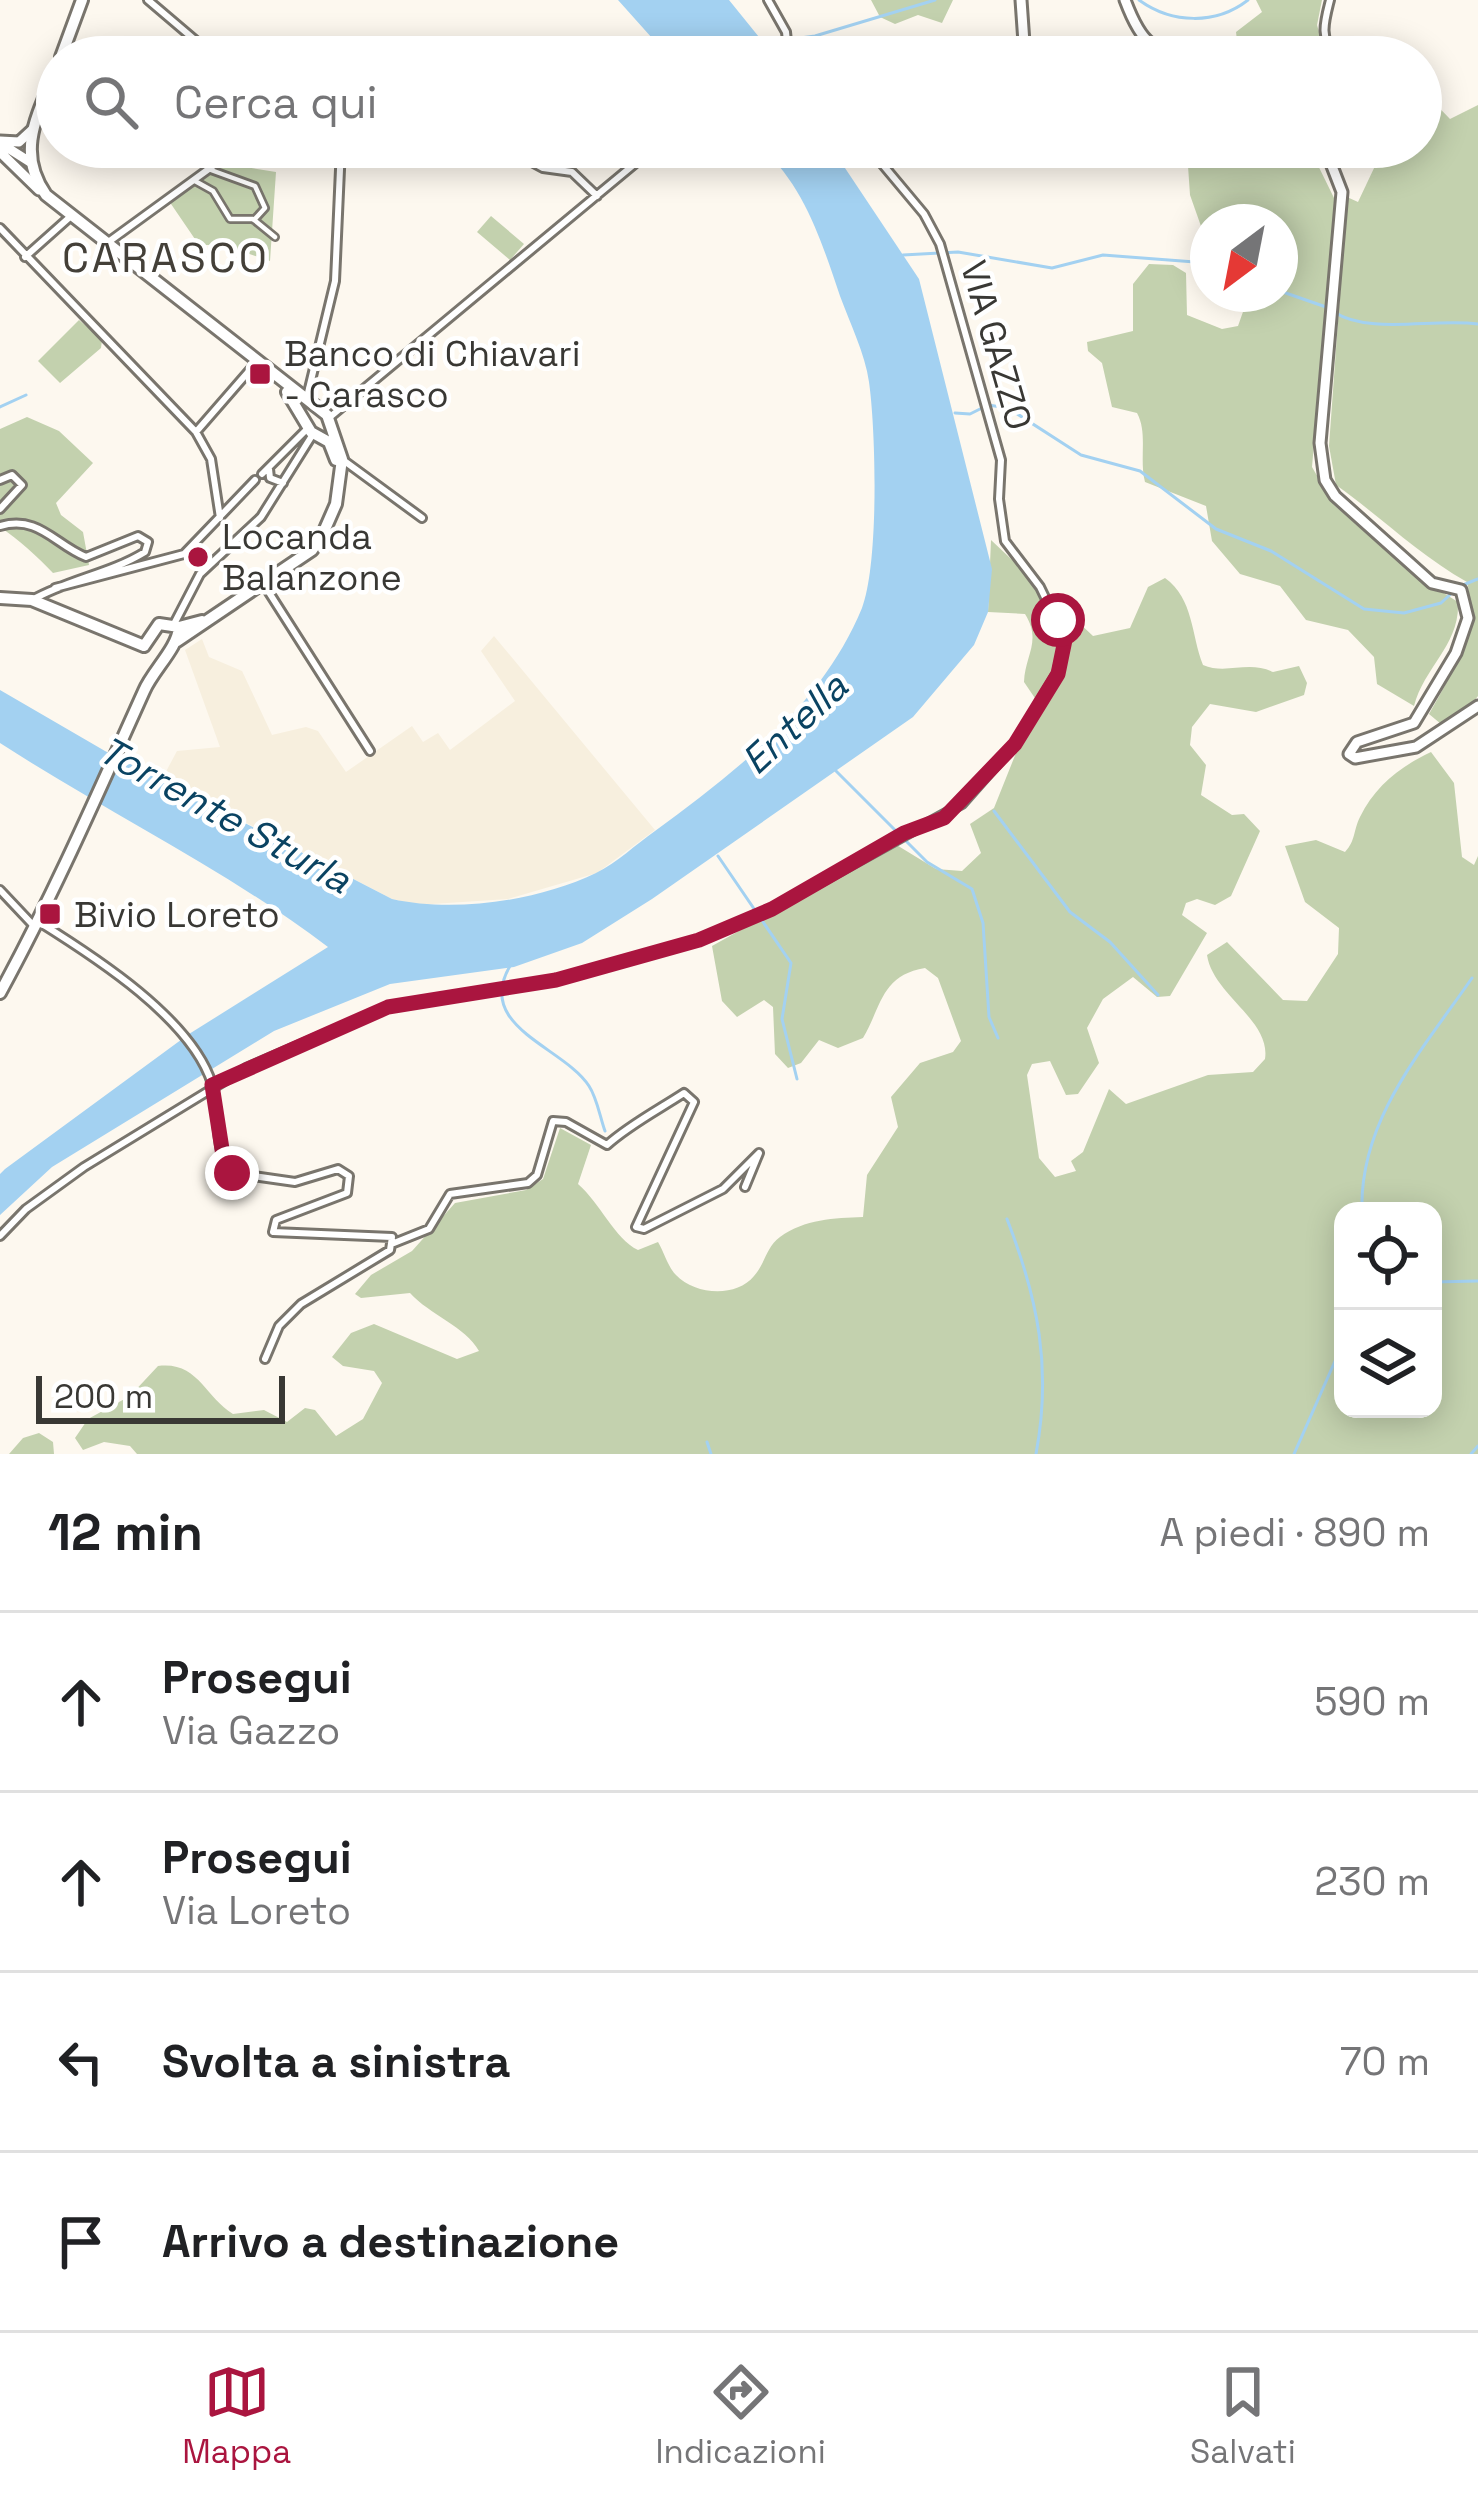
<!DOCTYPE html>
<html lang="it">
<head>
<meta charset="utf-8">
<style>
	:root { --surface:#fff; --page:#f2f2f2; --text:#202124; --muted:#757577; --line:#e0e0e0; --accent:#aa153f }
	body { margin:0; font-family:"Space Grotesk",sans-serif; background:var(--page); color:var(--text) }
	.controls { position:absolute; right:36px; bottom:36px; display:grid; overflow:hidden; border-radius:24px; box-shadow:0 6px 30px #0003 }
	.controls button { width:108px; height:108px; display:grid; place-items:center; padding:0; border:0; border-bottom:3px solid var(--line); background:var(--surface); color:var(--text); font:60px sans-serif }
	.compass { position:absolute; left:1190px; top:204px; width:108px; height:108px; border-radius:50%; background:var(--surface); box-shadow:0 6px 30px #0003; rotate:212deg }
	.scale { position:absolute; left:36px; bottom:30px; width:249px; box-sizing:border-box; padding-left:12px; border:6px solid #393834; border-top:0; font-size:33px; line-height:42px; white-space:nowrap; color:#393834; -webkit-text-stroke:9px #fff; paint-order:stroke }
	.stop { position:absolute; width:36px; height:36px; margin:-27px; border:9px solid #aa153f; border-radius:50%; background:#fff }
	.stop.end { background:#aa153f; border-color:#fff; box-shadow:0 3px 12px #0008 }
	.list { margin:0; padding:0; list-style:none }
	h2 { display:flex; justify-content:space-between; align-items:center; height:156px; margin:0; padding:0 48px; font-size:51px }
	h2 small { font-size:39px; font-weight:400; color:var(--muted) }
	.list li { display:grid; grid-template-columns:78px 1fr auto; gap:36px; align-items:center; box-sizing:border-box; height:180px; padding:0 48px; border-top:3px solid var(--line) }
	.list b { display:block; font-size:45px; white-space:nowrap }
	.list p { margin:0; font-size:39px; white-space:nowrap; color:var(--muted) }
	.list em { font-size:39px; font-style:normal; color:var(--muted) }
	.icon { flex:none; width:66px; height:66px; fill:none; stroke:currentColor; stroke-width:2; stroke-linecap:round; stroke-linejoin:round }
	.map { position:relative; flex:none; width:1478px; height:1454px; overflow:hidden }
	.search { position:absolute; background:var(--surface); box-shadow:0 6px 30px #0003; left:36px; right:36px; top:36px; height:132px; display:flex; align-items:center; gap:30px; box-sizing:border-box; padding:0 42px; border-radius:66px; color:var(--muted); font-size:45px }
	.sheet { height:876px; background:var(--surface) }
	nav { display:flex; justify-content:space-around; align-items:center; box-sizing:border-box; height:168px; border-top:3px solid var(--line); background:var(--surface); font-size:33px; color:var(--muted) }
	nav a { display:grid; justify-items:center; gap:6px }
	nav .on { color:var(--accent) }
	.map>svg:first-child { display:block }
	.built { fill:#f7efde }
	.green { fill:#c3d1ae; fill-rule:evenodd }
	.water { fill:#a3d1f1 }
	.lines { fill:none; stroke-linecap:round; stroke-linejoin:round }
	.stream { stroke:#a3d1f1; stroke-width:3 }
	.pedestrian-casing { stroke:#79756d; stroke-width:10 }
	.minor-casing { stroke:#79756d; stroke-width:12 }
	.tertiary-casing { stroke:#79756d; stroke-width:15 }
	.secondary-casing { stroke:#79756d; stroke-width:15 }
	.primary-casing { stroke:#79756d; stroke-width:16 }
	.pedestrian { stroke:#fff; stroke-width:4.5 }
	.minor { stroke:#fff; stroke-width:6 }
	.tertiary { stroke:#fff; stroke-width:9 }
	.secondary { stroke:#fff; stroke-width:9 }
	.primary { stroke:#fff; stroke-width:10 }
	.route { stroke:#aa153f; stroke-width:15 }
	.poi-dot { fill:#aa153f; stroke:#fff; stroke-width:4.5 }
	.labels { text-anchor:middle; stroke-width:9; stroke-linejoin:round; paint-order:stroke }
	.street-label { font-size:36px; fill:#393834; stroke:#fff }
	.poi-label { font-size:36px; fill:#393834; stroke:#fff; text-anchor:start }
	.water-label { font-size:39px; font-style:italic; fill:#0a4362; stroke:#fff }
	.quarter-label { font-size:42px; letter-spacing:3px; fill:#444039; stroke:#fff }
</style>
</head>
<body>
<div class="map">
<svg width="1478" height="1454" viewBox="0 0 1478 1454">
	<rect width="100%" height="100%" fill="#fdf8ef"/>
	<!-- built -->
	<path class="built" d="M494,636L655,830L597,873L508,899L417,905L392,899L162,779L177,751L220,747L185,650L202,639L209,657L242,671L272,735L306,727L318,731L346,772L412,726L423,742L438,733L450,750L515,701L481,651Z"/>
	<!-- green -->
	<path class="green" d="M871,0H953L942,23L918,15L895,24L880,17Z
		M1256,0H1322L1317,25L1326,57H1239L1236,32L1262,12Z
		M1421,89L1450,119L1478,105V696L1467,710L1441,724L1429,714C1452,674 1478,628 1467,582C1419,555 1381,517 1336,485L1329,446L1347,197L1358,202L1384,147H1421Z
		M1199,147H1309L1335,200L1312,467L1334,505L1410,572L1458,602C1460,645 1424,667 1414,706L1377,684L1374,657L1348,630L1306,620L1280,586L1240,574L1212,541L1206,506L1145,482C1139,459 1148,433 1137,413L1112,407L1102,363L1088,351L1087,342L1133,331V284L1149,264L1173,265L1186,273L1187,315L1222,329L1238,326L1244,309L1240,294H1280V222H1208V246L1190,195L1188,166Z
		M227,164L276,172L270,261L223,245H199L169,201Z
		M491,216L524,244L510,260L477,232Z
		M79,320L102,340L101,348L60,383L38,361Z
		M27,417L59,431L93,463L56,503L61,515L83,532L89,565L53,573C37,556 19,540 0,527V429Z
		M991,540L1093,636L1130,628L1148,587L1165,578C1194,599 1191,635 1203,665C1226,675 1248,660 1273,672L1299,666L1307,683L1304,695L1256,712L1210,704L1192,727L1190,745L1206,765L1201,795L1232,815L1244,814L1260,831L1231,896L1215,905L1197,899L1186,903L1182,915L1207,933L1170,996L1157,997L1133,977L1103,999L1087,1028L1099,1063L1078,1094L1066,1095L1050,1061L1032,1064L1027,1075L1039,1158L1055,1177L1076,1171L1071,1161L1083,1152L1109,1089L1126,1104L1208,1075L1253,1072L1265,1059C1271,1020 1213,995 1207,955L1227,942L1283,1000L1307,1001L1338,954L1339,928L1305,902L1285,846L1316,840L1345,852C1356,840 1353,831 1360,817C1375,786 1401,766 1431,752L1454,783L1462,857L1474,865L1478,856V1454H137L130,1446L104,1442L83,1450L75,1438L88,1419L130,1396L158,1366C198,1361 205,1397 233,1414L264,1410L287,1422L305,1408L315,1410L336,1436L363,1419L382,1383L374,1371L343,1366L332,1357L351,1333L374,1324L457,1359L479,1351C465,1326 430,1315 410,1293L361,1298L355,1294L371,1275L412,1251L455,1203L526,1190L543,1179L560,1128L591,1145L578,1184C600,1203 615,1239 638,1250L658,1242C664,1252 668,1267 676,1275C695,1295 736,1298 754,1276C765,1264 766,1247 780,1237C805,1219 834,1218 863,1217L867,1175L898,1127L891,1097L920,1063L953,1052L961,1041L938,978L925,968C881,975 881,1008 863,1038L838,1048L819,1040L801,1063L788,1068L775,1054L773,1007L764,1000L737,1017L722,1001L712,946L895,844L936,869L962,871L981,853L970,824L994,808L1018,748L1043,710L1024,682C1025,655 1042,641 1025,614L988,612ZM1343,1211H1433V1409H1343Z
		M39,1433L53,1442L54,1454H9L23,1438Z"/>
	<!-- water -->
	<path class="water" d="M618,0H729L775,57H669Z
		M760,147H831L919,279L992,569L988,612L974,645L913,717L652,899L582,943L514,967L390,984L274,1031L52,1167L0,1215V1174L5,1169L189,1034L328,947C225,869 108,813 0,743V690L105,751L392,899C454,913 538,901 596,873C617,863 636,844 655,831C737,771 822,705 862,608C879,564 876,431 869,382C865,354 850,323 840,296C822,243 804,184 760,147Z"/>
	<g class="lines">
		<!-- stream -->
		<path class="stream" d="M1139,0C1172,24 1216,25 1248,0
			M764,43L815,36L935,0
			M903,255L958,252L1052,268L1103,255L1208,263
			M1280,291L1326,307
			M1334,312C1369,335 1434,318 1478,324
			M0,407L26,395
			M955,413L970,414L988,405L1008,408L1081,455L1140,471L1216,529L1271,551L1364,609L1404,613L1441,603L1455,590
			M1463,585L1478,579
			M836,771L927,862L972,889L983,923L989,1017L998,1038
			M994,811L1070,912L1110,942L1158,995
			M718,856L791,963L782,1019L797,1079
			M510,966C474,1027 564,1047 589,1086C597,1098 600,1117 605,1131
			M1362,1211C1359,1120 1423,1049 1472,978
			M1007,1219C1038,1299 1052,1368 1036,1454
			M1433,1282L1478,1281
			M707,1442L711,1454
			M1294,1454L1343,1343
			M1471,1454L1478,1446"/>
		<!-- pedestrian casing -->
		<g class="pedestrian-casing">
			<path id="pedestrian" d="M211,170L255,186L265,208L254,220
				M195,181L213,191L230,219H253L275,237"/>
		</g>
		<!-- minor casing -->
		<g class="minor-casing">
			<path id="minor" d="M148,0L215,57
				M768,0L786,32L788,51
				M1330,0C1324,24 1320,35 1334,57
				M65,48L97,57
				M779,57L788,51L793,57
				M504,147L543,168L572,172L597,196
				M663,147L666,157
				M1330,161L1347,147
				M0,228L196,432L211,459L220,518
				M107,243L239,147
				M25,257L71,216
				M307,397L335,281L341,147
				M330,417L655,147
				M196,432L256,363
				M343,460L422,518
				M269,469L270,478L283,483
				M262,474L306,430
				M0,480L12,475L22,485L0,509
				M0,526C39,515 54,544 86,557L138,536L148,542L145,552C109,574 69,579 32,600
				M263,583L370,751
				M55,588L184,554L255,480
				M174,624L200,574L261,517L313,434
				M0,890L33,925
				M39,922C95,957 192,1019 212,1084C220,1111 213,1152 232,1173L295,1182L338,1169L349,1176L347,1193L276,1220L273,1232L392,1237L390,1250L301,1304L279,1326L265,1359
				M0,1236L26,1209L84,1167L246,1068L388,1007L556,980L699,940L772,909L962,804L1015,744L1057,673L1065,639L1040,587L1005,541L999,499L1001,460L940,244L924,214L868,147
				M394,1243L429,1229L450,1194L528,1183L537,1175L553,1121L566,1122L607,1145C629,1125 658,1110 684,1093L694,1102L636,1227L644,1229L723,1189L759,1153L745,1187"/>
		</g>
		<!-- tertiary casing -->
		<g class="tertiary-casing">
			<path id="tertiary" d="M1021,0L1025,57
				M1125,0C1151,70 1166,42 1227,57
				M904,147L924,156L955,147
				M1318,147L1330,161L1342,192L1320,443L1325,480L1335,496L1432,583L1461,590L1468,618L1456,653L1414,723L1357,742L1349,754L1355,758L1416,747L1478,706"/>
		</g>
		<!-- secondary casing -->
		<g class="secondary-casing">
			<path id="secondary" d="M0,141L19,142L32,130
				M0,143L30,162
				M0,152L39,190"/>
		</g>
		<!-- primary casing -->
		<g class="primary-casing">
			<path id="primary" d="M61,57L82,0
				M57,68C38,114 15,151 46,195L327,415L342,459L336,504L322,536L312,550L177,641
				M287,392L311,432L329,442L336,460
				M0,598L32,600L144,646
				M144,646L159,624L179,627L202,621
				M0,993C54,894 98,793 144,691C153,670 178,648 179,627"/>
		</g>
		<!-- pedestrian -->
		<use href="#pedestrian" class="pedestrian"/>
		<!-- minor -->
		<use href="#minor" class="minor"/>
		<!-- tertiary -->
		<use href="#tertiary" class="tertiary"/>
		<!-- secondary -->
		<use href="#secondary" class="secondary"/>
		<!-- primary -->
		<use href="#primary" class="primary"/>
	</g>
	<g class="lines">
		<!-- route -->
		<path class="route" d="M232,1173L224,1162L212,1085L388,1007L556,980L699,940L772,909L904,833L944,818L1015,744L1058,674L1065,640L1058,620"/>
	</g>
	<!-- markers -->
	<g class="poi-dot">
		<rect x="248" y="362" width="24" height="24" rx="6"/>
		<circle cx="198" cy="557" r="12"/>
		<rect x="38" y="902" width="24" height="24" rx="6"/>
	</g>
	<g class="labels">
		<!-- street labels -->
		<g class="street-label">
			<text transform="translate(997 345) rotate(74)" y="13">VIA GAZZO</text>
		</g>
		<!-- poi labels -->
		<g class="poi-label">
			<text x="284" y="366">Banco di Chiavari<tspan x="284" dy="41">- Carasco</tspan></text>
			<text x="222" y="549">Locanda<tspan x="222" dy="41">Balanzone</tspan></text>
			<text x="74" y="927">Bivio Loreto</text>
		</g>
		<!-- water labels -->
		<g class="water-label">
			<text transform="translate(794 723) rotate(-43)" y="14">Entella</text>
			<text transform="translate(225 814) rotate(29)" y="14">Torrente Sturla</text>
		</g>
		<!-- quarter labels -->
		<g class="quarter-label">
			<text x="166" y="272">CARASCO</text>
		</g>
	</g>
</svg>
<div class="controls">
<button><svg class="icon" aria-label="locate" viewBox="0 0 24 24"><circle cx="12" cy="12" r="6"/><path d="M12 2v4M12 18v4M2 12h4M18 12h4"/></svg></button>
<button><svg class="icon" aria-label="layers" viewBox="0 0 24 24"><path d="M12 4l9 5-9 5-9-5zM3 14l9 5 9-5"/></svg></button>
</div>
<svg class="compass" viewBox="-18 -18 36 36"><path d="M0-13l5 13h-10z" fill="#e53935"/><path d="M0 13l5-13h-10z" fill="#757577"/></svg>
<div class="scale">200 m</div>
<div class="stop" style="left:1058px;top:620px"></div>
<div class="stop end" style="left:232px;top:1173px"></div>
<div class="search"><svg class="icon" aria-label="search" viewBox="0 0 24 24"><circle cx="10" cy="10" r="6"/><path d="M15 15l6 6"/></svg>Cerca qui</div>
</div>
<section class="sheet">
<h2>12 min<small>A piedi · 890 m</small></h2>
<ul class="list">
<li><svg class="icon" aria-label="ahead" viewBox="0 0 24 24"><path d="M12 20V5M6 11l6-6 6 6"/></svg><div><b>Prosegui</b><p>Via Gazzo</p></div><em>590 m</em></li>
<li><svg class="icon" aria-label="ahead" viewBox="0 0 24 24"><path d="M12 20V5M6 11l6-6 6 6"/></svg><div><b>Prosegui</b><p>Via Loreto</p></div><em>230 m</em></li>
<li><svg class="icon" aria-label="left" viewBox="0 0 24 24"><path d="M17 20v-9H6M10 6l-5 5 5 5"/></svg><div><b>Svolta a sinistra</b></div><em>70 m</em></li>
<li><svg class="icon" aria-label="arrive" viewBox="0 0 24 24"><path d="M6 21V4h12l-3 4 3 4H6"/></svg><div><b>Arrivo a destinazione</b></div></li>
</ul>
</section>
<nav>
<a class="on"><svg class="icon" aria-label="map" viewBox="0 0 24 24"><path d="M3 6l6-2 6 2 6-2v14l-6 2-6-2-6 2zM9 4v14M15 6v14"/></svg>Mappa</a>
<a><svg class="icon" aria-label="directions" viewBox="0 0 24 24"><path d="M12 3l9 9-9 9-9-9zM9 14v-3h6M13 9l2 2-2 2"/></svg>Indicazioni</a>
<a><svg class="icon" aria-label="saved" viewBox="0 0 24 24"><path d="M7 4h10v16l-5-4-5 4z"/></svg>Salvati</a>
</nav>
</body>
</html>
